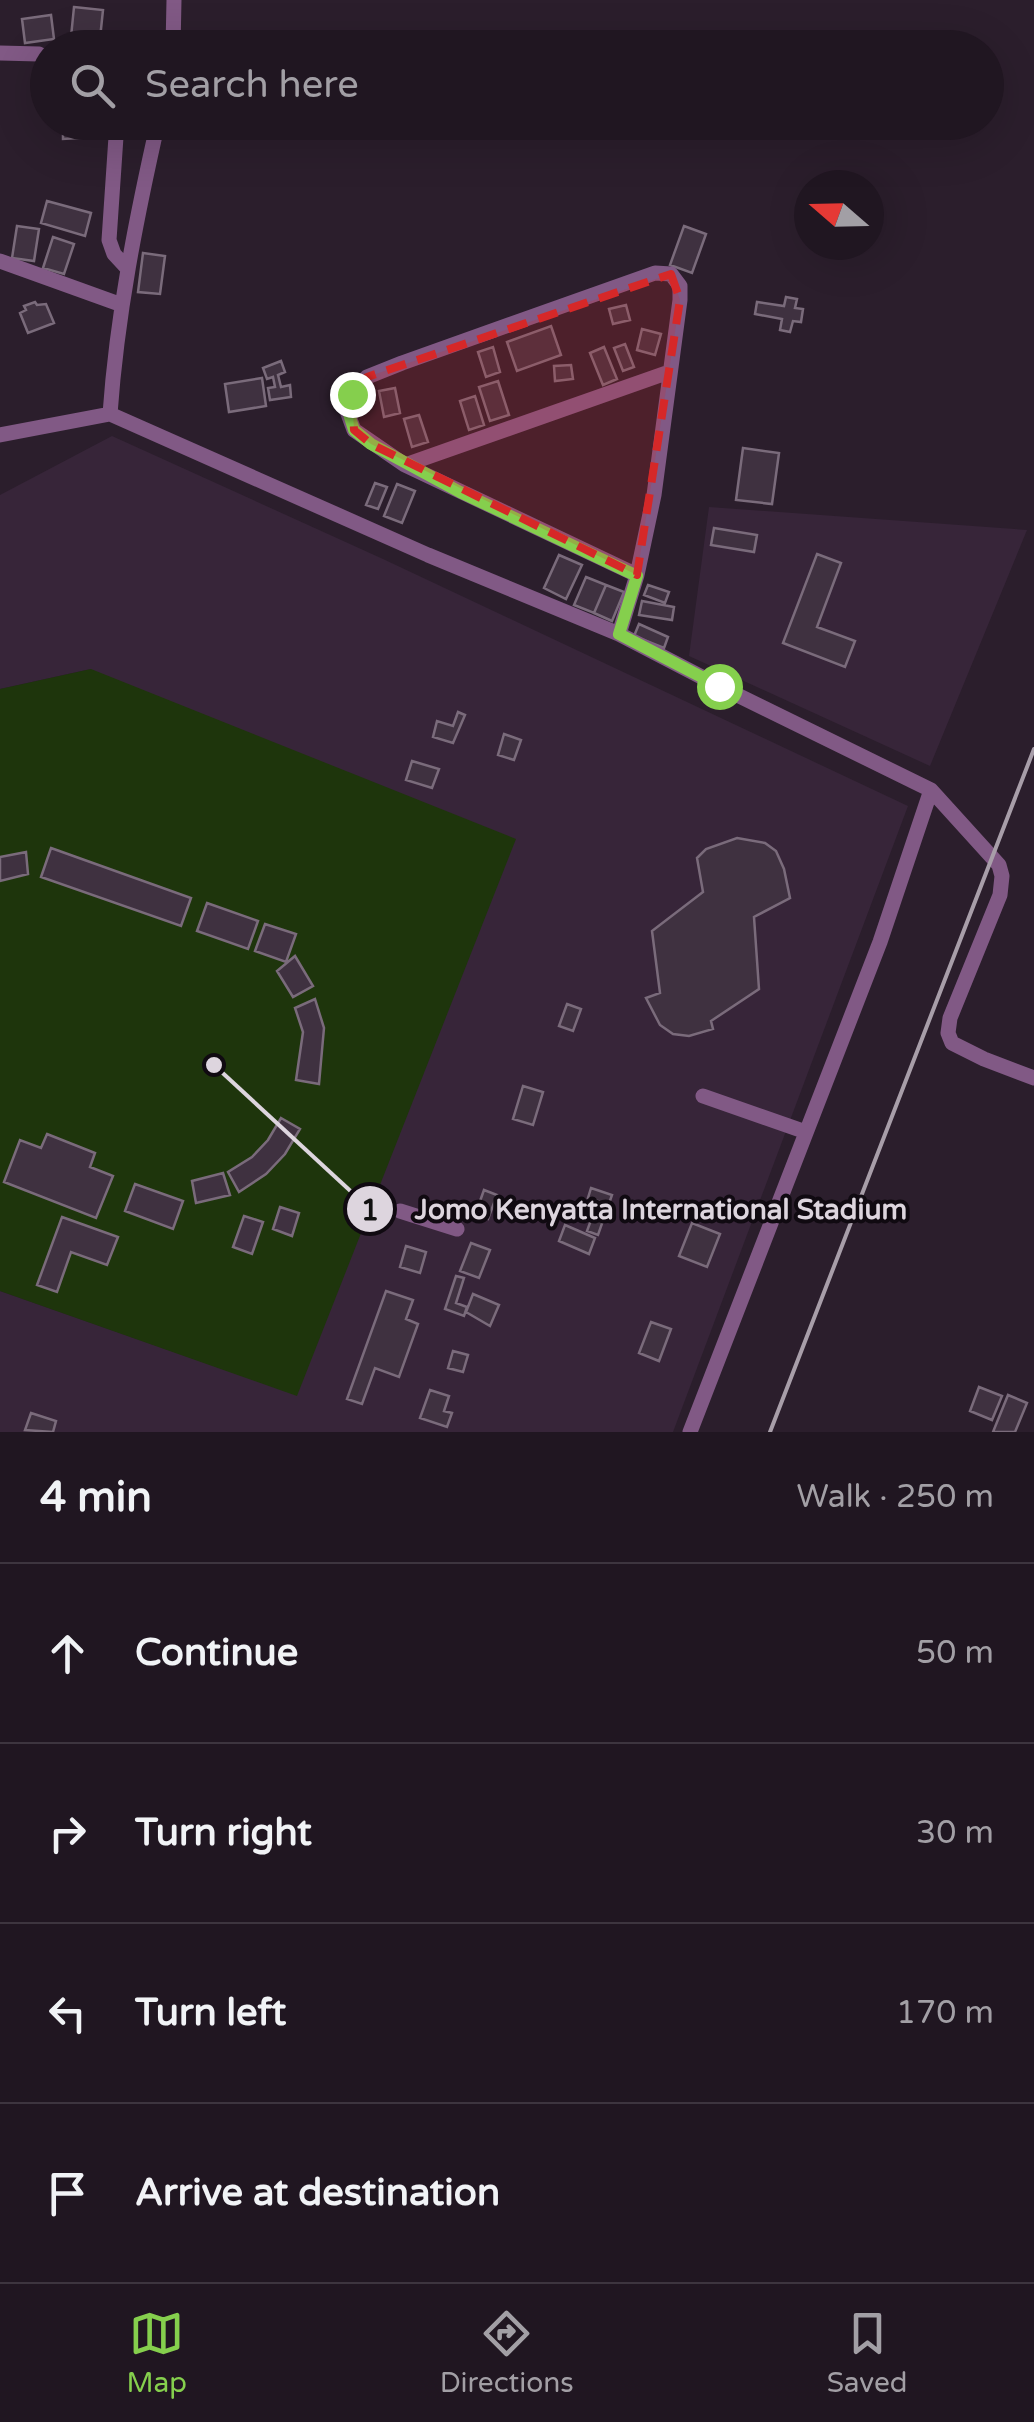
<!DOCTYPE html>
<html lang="en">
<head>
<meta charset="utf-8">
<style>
	:root { --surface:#201621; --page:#2d232e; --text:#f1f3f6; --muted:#a29fa5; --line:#3d353f; --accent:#85cf4d }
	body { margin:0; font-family:"Varela Round",sans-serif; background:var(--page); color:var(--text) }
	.compass { position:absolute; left:794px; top:170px; width:90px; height:90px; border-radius:50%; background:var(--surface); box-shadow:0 10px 40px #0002; rotate:290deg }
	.stop { position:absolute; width:30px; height:30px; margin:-22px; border:8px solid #85cf4d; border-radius:50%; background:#fff }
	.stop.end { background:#85cf4d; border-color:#fff; box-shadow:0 2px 10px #0008 }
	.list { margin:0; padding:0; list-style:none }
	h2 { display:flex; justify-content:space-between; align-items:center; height:130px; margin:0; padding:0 40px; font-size:42px }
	h2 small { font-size:32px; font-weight:400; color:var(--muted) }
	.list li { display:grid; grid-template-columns:65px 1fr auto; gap:30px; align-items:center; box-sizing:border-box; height:180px; padding:0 40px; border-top:2px solid var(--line) }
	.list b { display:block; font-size:38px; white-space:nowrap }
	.list em { font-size:32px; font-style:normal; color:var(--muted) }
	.icon { flex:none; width:55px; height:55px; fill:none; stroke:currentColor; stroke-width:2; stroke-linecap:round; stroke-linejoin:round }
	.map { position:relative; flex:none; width:1034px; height:1432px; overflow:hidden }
	.search { position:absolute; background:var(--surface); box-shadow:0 10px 40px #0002; left:30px; right:30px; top:30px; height:110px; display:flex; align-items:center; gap:25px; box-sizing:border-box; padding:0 35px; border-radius:55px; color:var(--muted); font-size:38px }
	.sheet { height:850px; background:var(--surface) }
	nav { display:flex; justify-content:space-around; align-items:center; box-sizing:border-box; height:140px; border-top:2px solid var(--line); background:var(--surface); font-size:28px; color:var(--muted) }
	nav a { display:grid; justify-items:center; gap:5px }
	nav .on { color:var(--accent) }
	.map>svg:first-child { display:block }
	.built { fill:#372539 }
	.pitch { fill:#1e350c }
	.building { fill:#3f3140; stroke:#7a6b7b; stroke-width:2.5 }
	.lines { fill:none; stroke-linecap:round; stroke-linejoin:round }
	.minor { stroke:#815985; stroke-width:15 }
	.rail { stroke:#a89ea9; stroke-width:4 }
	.route { stroke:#85cf4d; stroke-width:12 }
	.marked { fill:#d62828; fill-opacity:0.2; stroke:#d62828; stroke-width:8; stroke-dasharray:20 12; stroke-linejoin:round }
	.leader { fill:none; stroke:#ddd5de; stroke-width:4 }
	.callout-dot { fill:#ddd5de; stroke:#100a11; stroke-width:4 }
	.mark-label { font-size:30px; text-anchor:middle; font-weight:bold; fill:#111 }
	.callout-label { font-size:28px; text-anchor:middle; font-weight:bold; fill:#ddd5de; stroke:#100a11; stroke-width:8; stroke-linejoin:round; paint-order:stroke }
</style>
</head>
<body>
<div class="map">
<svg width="1034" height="1432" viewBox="0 0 1034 1432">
	<rect width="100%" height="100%" fill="#2b1e2c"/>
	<!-- built -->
	<path class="built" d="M112,436L383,559L908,806L673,1432H0V1291L297,1395L91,669L0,689V495Z
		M709,507L1027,530L930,766L689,656Z"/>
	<!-- pitch -->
	<path class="pitch" d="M91,669L516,839L297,1396L0,1291V689Z"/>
	<!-- building -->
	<path class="building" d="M74,7L103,10L99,48L70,47Z
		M51,15L54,39L25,43L22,19Z
		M97,127V137L63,139V129Z
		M47,201L91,213L85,236L41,223Z
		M17,226L39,229L34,261L12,258Z
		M684,226L706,234L692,273L670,265Z
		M53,237L74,244L64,274L43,268Z
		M143,253L165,256L160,294L138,292Z
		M786,297L797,299L795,308L803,309L801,322L793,321L790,332L780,330L782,319L755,314L757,302L784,306Z
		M35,302L37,305L46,304L54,323L28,333L20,313L26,310L24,306Z
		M626,305L630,320L613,324L609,309Z
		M551,326L561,355L517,371L507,342Z
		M642,329L661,334L655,355L637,350Z
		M625,344L634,367L623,371L614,348Z
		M493,347L500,372L486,377L478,352Z
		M604,347L617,379L603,385L590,353Z
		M281,361L285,372L278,375L281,387L290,385L291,397L270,400L268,388L275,387L273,377L267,379L263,368Z
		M571,365L573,379L555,381L554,366Z
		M262,378L266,406L229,412L225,384Z
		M498,381L509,415L490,421L479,387Z
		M395,388L400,413L384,417L379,391Z
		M475,396L484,425L469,430L460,401Z
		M419,415L428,442L412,447L404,419Z
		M743,448L779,453L772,504L736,500Z
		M375,483L387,487L378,509L366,505Z
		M397,484L415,491L402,523L384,516Z
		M714,528L757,535L754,552L711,545Z
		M817,554L841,563L817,627L855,641L845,667L783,643Z
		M559,555L582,565L566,599L544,588Z
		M586,577L606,585L594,613L574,605Z
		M606,585L624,592L612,621L594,613Z
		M648,585L669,592L665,603L644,595Z
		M642,601L674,607L672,620L639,615Z
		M639,624L668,637L664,648L634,636Z
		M458,712L465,715L453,743L433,737L437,721L453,726Z
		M504,734L521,740L514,760L498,755Z
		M412,761L439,769L432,788L406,780Z
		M737,838L765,843L776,851L784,869L790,898L754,917L759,989L711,1021L713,1029L689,1036L673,1034L660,1025L646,998L660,993L652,931L703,892L697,858L706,849Z
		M51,848L191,898L181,926L41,877Z
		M26,852L28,874L0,881V857Z
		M207,903L258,921L248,949L197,931Z
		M265,924L296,934L286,962L255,951Z
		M295,956L313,986L293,997L277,971Z
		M315,999L324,1028L319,1084L296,1080L303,1032L295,1008Z
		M567,1004L581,1009L573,1031L559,1026Z
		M523,1086L543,1092L533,1125L513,1119Z
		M281,1118L300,1129L285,1154L266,1174L239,1192L228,1172L252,1157L268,1140Z
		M47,1134L95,1153L90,1167L113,1176L96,1218L4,1182L20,1140L41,1148Z
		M223,1173L230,1195L196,1203L192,1181Z
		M135,1184L183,1201L173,1229L125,1211Z
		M591,1188L612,1195L598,1235L587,1231L598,1201L588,1198Z
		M484,1190L497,1195L488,1219L475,1215Z
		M280,1207L299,1213L292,1236L273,1229Z
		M244,1216L263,1222L252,1254L233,1247Z
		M62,1217L118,1237L107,1265L71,1252L57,1292L37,1285Z
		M692,1223L720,1234L707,1267L679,1256Z
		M565,1225L595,1238L589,1254L559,1241Z
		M471,1243L490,1250L479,1278L460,1271Z
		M406,1246L426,1252L420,1273L400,1267Z
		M456,1276L464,1278L456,1303L467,1307L464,1316L445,1309Z
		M386,1291L413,1300L406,1319L418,1324L399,1377L375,1368L362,1404L347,1399Z
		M473,1294L499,1305L490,1326L466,1312Z
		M651,1322L671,1329L659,1361L639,1353Z
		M453,1351L468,1355L463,1372L448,1368Z
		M979,1387L1002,1396L992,1420L970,1411Z
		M430,1390L449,1396L444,1411L452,1413L447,1427L420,1418Z
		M1008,1395L1027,1403L1015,1432H993Z
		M31,1413L56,1421L53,1432L25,1430Z"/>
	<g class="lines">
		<!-- minor -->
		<path class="minor" d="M173,48L174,0
			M0,53L39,54L48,59
			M117,122L109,240L114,254L127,268
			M0,261L122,305
			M110,414C117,315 136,219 158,122
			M0,435L110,414L428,555L619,634L719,686L931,790L999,865L1002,876L1000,895L950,1018L948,1033L952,1043L984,1059L1034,1078
			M405,465L669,372
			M619,634L637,575L654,495L680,300V286L671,274L655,273L402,363L367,377L352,394L347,411L354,430L405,465L637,575
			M703,1096L806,1132
			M400,1211L457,1229
			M690,1432L880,942L931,790"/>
		<!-- rail -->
		<path class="rail" d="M770,1432L1034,749"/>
	</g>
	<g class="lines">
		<!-- route -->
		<path class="route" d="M352,394L348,411L354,430L371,444L460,492L637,576L619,634L719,686"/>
	</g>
	<!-- marked area -->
	<path class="marked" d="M671,274L680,300L637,575L371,444L354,430L352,394L367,377Z"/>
	<!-- callouts -->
	<path class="leader" d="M214 1065L370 1209"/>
	<g class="callout-dot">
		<circle cx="214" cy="1065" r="10"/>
		<circle cx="370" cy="1209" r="25"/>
	</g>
	<g class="mark-label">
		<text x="370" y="1220">1</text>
	</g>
	<g class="callout-label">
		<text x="661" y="1219">Jomo Kenyatta International Stadium</text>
	</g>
</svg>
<svg class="compass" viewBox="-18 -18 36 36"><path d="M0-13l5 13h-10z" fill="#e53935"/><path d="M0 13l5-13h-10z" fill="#a29fa5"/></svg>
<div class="stop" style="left:719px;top:686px"></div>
<div class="stop end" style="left:352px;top:394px"></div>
<div class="search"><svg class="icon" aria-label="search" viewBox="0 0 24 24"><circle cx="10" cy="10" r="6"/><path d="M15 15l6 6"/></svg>Search here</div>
</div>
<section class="sheet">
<h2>4 min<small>Walk · 250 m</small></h2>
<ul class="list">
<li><svg class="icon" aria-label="ahead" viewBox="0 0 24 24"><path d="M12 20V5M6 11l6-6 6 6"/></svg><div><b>Continue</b></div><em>50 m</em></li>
<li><svg class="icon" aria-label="right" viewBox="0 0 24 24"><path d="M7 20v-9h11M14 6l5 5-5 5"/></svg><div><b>Turn right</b></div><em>30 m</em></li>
<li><svg class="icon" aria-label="left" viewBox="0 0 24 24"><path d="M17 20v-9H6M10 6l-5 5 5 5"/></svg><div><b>Turn left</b></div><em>170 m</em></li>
<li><svg class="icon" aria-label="arrive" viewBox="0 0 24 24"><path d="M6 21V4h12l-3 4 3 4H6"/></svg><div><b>Arrive at destination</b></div></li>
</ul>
</section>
<nav>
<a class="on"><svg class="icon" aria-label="map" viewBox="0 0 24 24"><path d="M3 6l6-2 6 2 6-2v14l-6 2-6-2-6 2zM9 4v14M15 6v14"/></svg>Map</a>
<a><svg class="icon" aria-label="directions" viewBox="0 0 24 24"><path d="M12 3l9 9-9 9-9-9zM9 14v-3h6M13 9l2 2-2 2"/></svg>Directions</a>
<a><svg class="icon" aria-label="saved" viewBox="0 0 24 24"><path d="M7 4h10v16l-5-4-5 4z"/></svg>Saved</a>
</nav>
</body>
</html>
